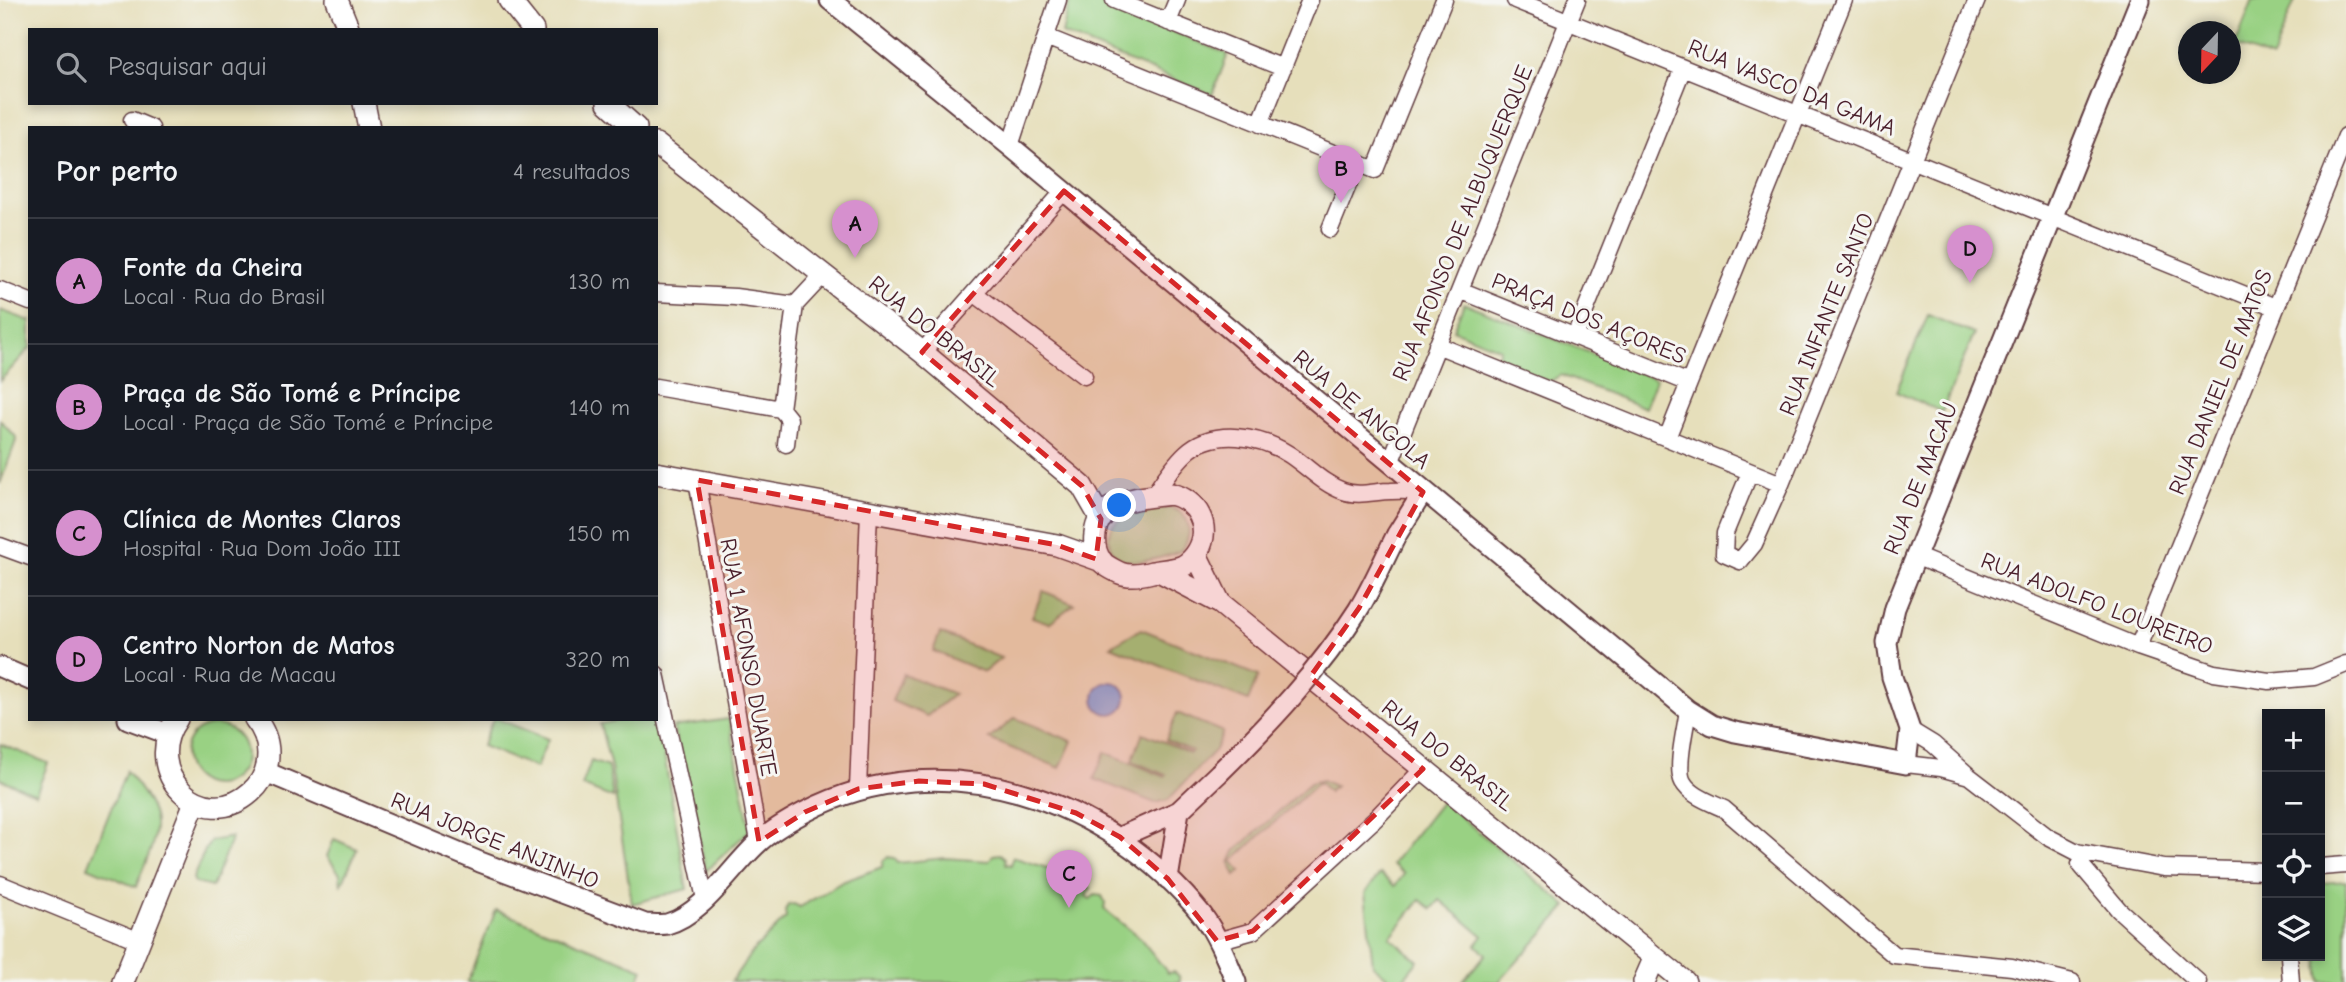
<!DOCTYPE html>
<html lang="pt">
<head>
<meta charset="utf-8">
<style>
	:root { --surface:#171b24; --page:#242831; --text:#f1f3f6; --muted:#9ea1a6; --line:#363941; --accent:#d690ce }
	body { margin:0; font-family:"Comic Neue",sans-serif; background:var(--page); color:var(--text) }
	.controls { position:absolute; right:21px; bottom:21px; display:grid; overflow:hidden; border-radius:0px; box-shadow:0 4px 10px #0003 }
	.controls button { width:63px; height:63px; display:grid; place-items:center; padding:0; border:0; border-bottom:2px solid var(--line); background:var(--surface); color:var(--text); font:35px sans-serif }
	.compass { position:absolute; left:2178px; top:21px; width:63px; height:63px; border-radius:50%; background:var(--surface); box-shadow:0 4px 10px #0003; rotate:202deg }
	.you { position:absolute; left:1120px; top:506px; width:24px; height:24px; margin:-18px; border:5px solid #fff; border-radius:50%; background:#1a73e8; box-shadow:0 0 0 10px #1a73e833 }
	.badge { display:grid; place-items:center; width:46px; height:46px; border-radius:50%; background:var(--accent); color:#111; font-size:23px; font-weight:700 }
	.pin { position:absolute; translate:-50% -58px; filter:drop-shadow(0 2px 4px #0008) }
	.pin::after { content:''; position:absolute; top:37px; width:24px; height:21px; background:inherit; clip-path:polygon(0 0,100% 0,50% 100%) }
	.list { margin:0; padding:0; list-style:none }
	h2 { display:flex; justify-content:space-between; align-items:center; height:91px; margin:0; padding:0 28px; font-size:30px }
	h2 small { font-size:23px; font-weight:400; color:var(--muted) }
	.list li { display:grid; grid-template-columns:46px 1fr auto; gap:21px; align-items:center; box-sizing:border-box; height:126px; padding:0 28px; border-top:2px solid var(--line) }
	.list b { display:block; font-size:26px; white-space:nowrap }
	.list p { margin:0; font-size:23px; white-space:nowrap; color:var(--muted) }
	.list em { font-size:23px; font-style:normal; color:var(--muted) }
	.icon { flex:none; width:38px; height:38px; fill:none; stroke:currentColor; stroke-width:2; stroke-linecap:round; stroke-linejoin:round }
	.map { position:relative; flex:none; width:2346px; height:982px; overflow:hidden }
	.search { position:absolute; background:var(--surface); box-shadow:0 4px 10px #0003; left:28px; top:28px; width:630px; height:77px; display:flex; align-items:center; gap:18px; box-sizing:border-box; padding:0 24px; border-radius:0px; color:var(--muted); font-size:26px }
	.panel { position:absolute; background:var(--surface); box-shadow:0 4px 10px #0003; left:28px; top:126px; width:630px; height:595px; border-radius:0px }
	.map>svg:first-child { display:block }
	.green { fill:#99d183; stroke:#727857; stroke-width:2 }
	.water { fill:#71a2db; stroke:#5e6083; stroke-width:2 }
	.lines { fill:none; stroke-linecap:round; stroke-linejoin:round }
	.minor-casing { stroke:#613c41; stroke-width:19 }
	.tertiary-casing { stroke:#613c41; stroke-width:23 }
	.secondary-casing { stroke:#613c41; stroke-width:24 }
	.minor { stroke:#fff; stroke-width:16 }
	.tertiary { stroke:#fff; stroke-width:19 }
	.secondary { stroke:#fff; stroke-width:21 }
	.tertiary-bridge-casing { stroke:#613c41; stroke-width:23; stroke-linecap:butt }
	.tertiary-bridge { stroke:#fff; stroke-width:19 }
	.marked { fill:#d62828; fill-opacity:0.2; stroke:#d62828; stroke-width:5; stroke-dasharray:14 9; stroke-linejoin:round }
	.labels { text-anchor:middle; stroke-width:6; stroke-linejoin:round; paint-order:stroke }
	.street-label { font-size:23px; fill:#4a1f2b; stroke:#f6f6f2 }
</style>
</head>
<body>
<div class="map">
<svg width="2346" height="982" viewBox="0 0 2346 982">
	<rect width="100%" height="100%" fill="#f6f6f2"/>
	<filter id="ink" filterUnits="userSpaceOnUse"><feTurbulence type="fractalNoise" baseFrequency=".0143" numOctaves="2"/><feDisplacementMap in="SourceGraphic" scale="14" xChannelSelector="R" yChannelSelector="G"/><feConvolveMatrix kernelMatrix="1 2 1 2 8 2 1 2 1" color-interpolation-filters="sRGB"/></filter>
	<filter id="wash" filterUnits="userSpaceOnUse"><feTurbulence type="fractalNoise" baseFrequency=".00686" numOctaves="4" result="noise"/><feDisplacementMap in="SourceGraphic" scale="28" xChannelSelector="R" yChannelSelector="G"/><feGaussianBlur stdDeviation="1.57" result="paint"/><feColorMatrix in="noise" values="0 0 0 0 0 0 0 0 0 0 0 0 0 0 0 0 0 1.4 0 .05"/><feComposite in="paint" operator="in"/></filter>
	<g filter="url(#wash)">
		<rect width="100%" height="100%" fill="#e6dfbb"/>
		<!-- green -->
		<path class="green" d="M1070,0H1096L1228,54L1212,95L1062,34Z
			M2253,0H2295L2272,59L2235,45Z
			M1464,303L1656,379L1645,408L1561,375L1549,382L1496,361L1500,349L1453,330Z
			M0,310L30,321V348L0,381Z
			M1928,315L1974,334L1942,412L1896,392Z
			M0,420L17,438L0,484Z
			M1170,508C1192,513 1194,536 1180,551C1160,559 1113,574 1109,541C1108,534 1111,526 1117,521C1131,511 1153,509 1170,508Z
			M1043,591L1074,604L1049,623L1032,617Z
			M1141,629L1258,676L1248,701L1111,646Z
			M940,633L1001,658L984,672L933,651Z
			M903,674L954,694L927,716L892,701Z
			M657,713L687,889L632,904L611,767L600,724L626,719H656Z
			M1177,713L1223,732L1215,750L1168,800L1155,803L1094,779L1105,752L1165,777L1166,775L1132,761L1143,733L1190,753L1192,751L1166,740Z
			M1015,718L1072,741L1060,768L989,739Z
			M493,719H498L548,739L536,768L482,746Z
			M729,719L750,830L706,871L673,727Z
			M185 755a30 30 0 1 1 60 0a30 30 0 1 1-60 0Z
			M0,744L48,763L36,794L0,779Z
			M591,761L608,767L613,798L582,786Z
			M126,771C136,783 155,808 155,823C156,845 143,867 136,887L88,867Z
			M1322,780L1335,786L1329,792L1319,782L1232,861L1241,871L1236,876L1230,863L1235,851L1310,783Z
			M1442,801L1567,906L1499,982H1462L1486,954L1476,945L1483,936L1440,900L1432,909L1420,900L1390,937L1418,961L1401,982H1393L1373,965L1365,893L1380,874L1395,886L1404,874L1392,864Z
			M232,837L212,887L195,883L193,878L205,850L211,841Z
			M334,839L357,849L341,886L340,874L327,856Z
			M1000,854L1005,858L1006,864L1011,865L1013,857L1053,870L1091,888L1086,896L1090,899L1095,895L1102,896L1105,902L1104,909L1140,938L1168,973L1174,972L1179,976L1180,982H731L752,952L786,918L785,911L788,905L794,904L800,907L842,882L882,867L883,861L888,857L894,858L898,863L945,858L989,861L993,855Z
			M2346,881V982H2321L2318,956L2320,883Z
			M496,910L643,969L638,982H467Z"/>
		<!-- water -->
		<path class="water" d="M1094 698a16 16 0 1 1 32 0a16 16 0 1 1-32 0Z"/>
	</g>
	<g filter="url(#ink)">
		<g class="lines">
			<!-- minor casing -->
			<g class="minor-casing">
				<path id="minor" d="M1114,0L1283,68
					M1515,0L2275,307
					M1168,22L1177,0
					M1046,37L1375,170L1444,0
					M132,120L151,128
					M1260,124L1310,0
					M1010,146L1058,0
					M1330,229L1357,163
					M0,290L30,302
					M656,293L735,297L795,305L823,275
					M974,293L1084,376
					M1575,336L1683,68
					M1437,345L1667,438L1689,383L1460,290
					M922,352L1064,191
					M1689,383L1844,0
					M656,387L781,409L795,305
					M781,409L789,419L786,444
					M1667,438L1781,484
					M1390,463L1577,0
					M1750,472L1725,533L1724,554L1740,561L1754,544L1781,484L1977,0
					M697,480L759,842
					M1153,496C1163,481 1173,465 1186,453C1214,427 1261,436 1290,455C1308,467 1323,484 1343,491C1359,497 1375,491 1391,491C1402,490 1413,491 1423,492
					M0,546L30,557
					M1915,556L2138,647L2214,673L2269,681L2314,677L2346,664
					M2138,647L2346,136
					M656,674L705,899
					M1688,710C1686,727 1675,768 1683,782C1691,796 1710,802 1724,809L1894,955L2012,967L2072,982
					M1910,730L1933,744L1969,776L2048,837L2077,852L2164,868L2267,871
					M1906,764L1941,768L1966,775
					M858,789L869,511
					M2080,864L2119,910L2198,982
					M2320,867L2346,865
					M0,884L140,941
					M1217,941L1253,931L1376,818L1423,769
					M2289,956L2291,982"/>
			</g>
			<!-- tertiary casing -->
			<g class="tertiary-casing">
				<path id="tertiary" d="M830,0L1010,146L1688,710L1712,725L1735,732L1906,764L1910,730L1892,677L1887,643L1895,608L2140,0
					M1397,534L1423,492
					M0,667L30,680
					M128,719L168,734
					M266,772L480,862L645,924C652,924 660,925 667,924C703,914 730,869 757,844C770,831 790,820 805,812C944,739 1109,799 1203,916C1217,935 1227,960 1236,982
					M1120,837L1179,811L1219,773
					M1168,879L1179,811"/>
			</g>
			<!-- secondary casing -->
			<g class="secondary-casing">
				<path id="secondary" d="M337,0L349,30
					M509,0L533,30
					M364,103L369,128
					M608,103L636,128
					M656,144L922,352L1082,486L1101,519
					M656,473L1057,545L1102,561
					M1171,494C1197,500 1212,526 1198,551C1195,556 1189,563 1183,566C1174,570 1161,570 1152,572C1141,575 1130,577 1120,573C1114,570 1107,567 1102,562C1090,547 1093,520 1109,509C1125,498 1152,496 1171,494Z
					M1196,554L1220,603L1685,982
					M1159,571L1220,603
					M177,719C139,772 203,835 251,792C259,785 265,775 267,765C270,748 266,732 255,719
					M123,982L195,802
					M1644,982L1654,959"/>
			</g>
			<!-- minor -->
			<use href="#minor" class="minor"/>
			<!-- tertiary -->
			<use href="#tertiary" class="tertiary"/>
			<!-- secondary -->
			<use href="#secondary" class="secondary"/>
			<!-- tertiary-bridge casing -->
			<g class="tertiary-bridge-casing">
				<path id="tertiary-bridge" d="M1219,773C1270,723 1319,671 1358,610C1373,586 1384,559 1397,534"/>
			</g>
			<!-- tertiary-bridge -->
			<use href="#tertiary-bridge" class="tertiary-bridge"/>
		</g>
	</g>
	<!-- marked area -->
	<path class="marked" d="M1064,191L1423,492L1359,608L1310,677L1423,769L1253,931L1217,941L1168,879L1120,837L1076,813L984,784L919,781L858,789L805,812L759,842L697,480L1057,545L1096,559L1101,519L1082,486L922,352Z"/>
	<g class="labels">
		<!-- street labels -->
		<g class="street-label">
			<text transform="translate(1792 87) rotate(22)" y="8">RUA VASCO DA GAMA</text>
			<text transform="translate(1462 223) rotate(-68)" y="8">RUA AFONSO DE ALBUQUERQUE</text>
			<text transform="translate(1826 314) rotate(-68)" y="8">RUA INFANTE SANTO</text>
			<text transform="translate(1589 318) rotate(22)" y="8">PRAÇA DOS AÇORES</text>
			<text transform="translate(935 331) rotate(39)" y="8">RUA DO BRASIL</text>
			<text transform="translate(2220 382) rotate(-68)" y="8">RUA DANIEL DE MATOS</text>
			<text transform="translate(1362 409) rotate(40)" y="8">RUA DE ANGOLA</text>
			<text transform="translate(1920 478) rotate(-68)" y="8">RUA DE MACAU</text>
			<text transform="translate(2097 603) rotate(21)" y="8">RUA ADOLFO LOUREIRO</text>
			<text transform="translate(749 657) rotate(80)" y="8">RUA 1 AFONSO DUARTE</text>
			<text transform="translate(1448 755) rotate(39)" y="8">RUA DO BRASIL</text>
			<text transform="translate(495 840) rotate(22)" y="8">RUA JORGE ANJINHO</text>
		</g>
	</g>
</svg>
<div class="controls">
<button>+</button>
<button>−</button>
<button><svg class="icon" aria-label="locate" viewBox="0 0 24 24"><circle cx="12" cy="12" r="6"/><path d="M12 2v4M12 18v4M2 12h4M18 12h4"/></svg></button>
<button><svg class="icon" aria-label="layers" viewBox="0 0 24 24"><path d="M12 4l9 5-9 5-9-5zM3 14l9 5 9-5"/></svg></button>
</div>
<svg class="compass" viewBox="-18 -18 36 36"><path d="M0-13l5 13h-10z" fill="#e53935"/><path d="M0 13l5-13h-10z" fill="#9ea1a6"/></svg>
<div class="you"></div>
<div class="pin badge" style="left:855px;top:258px">A</div>
<div class="pin badge" style="left:1341px;top:203px">B</div>
<div class="pin badge" style="left:1069px;top:908px">C</div>
<div class="pin badge" style="left:1970px;top:283px">D</div>
<div class="search"><svg class="icon" aria-label="search" viewBox="0 0 24 24"><circle cx="10" cy="10" r="6"/><path d="M15 15l6 6"/></svg>Pesquisar aqui</div>
<section class="panel">
<h2>Por perto<small>4 resultados</small></h2>
<ul class="list">
<li><span class="badge">A</span><div><b>Fonte da Cheira</b><p>Local · Rua do Brasil</p></div><em>130 m</em></li>
<li><span class="badge">B</span><div><b>Praça de São Tomé e Príncipe</b><p>Local · Praça de São Tomé e Príncipe</p></div><em>140 m</em></li>
<li><span class="badge">C</span><div><b>Clínica de Montes Claros</b><p>Hospital · Rua Dom João III</p></div><em>150 m</em></li>
<li><span class="badge">D</span><div><b>Centro Norton de Matos</b><p>Local · Rua de Macau</p></div><em>320 m</em></li>
</ul>
</section>
</div>
</body>
</html>
